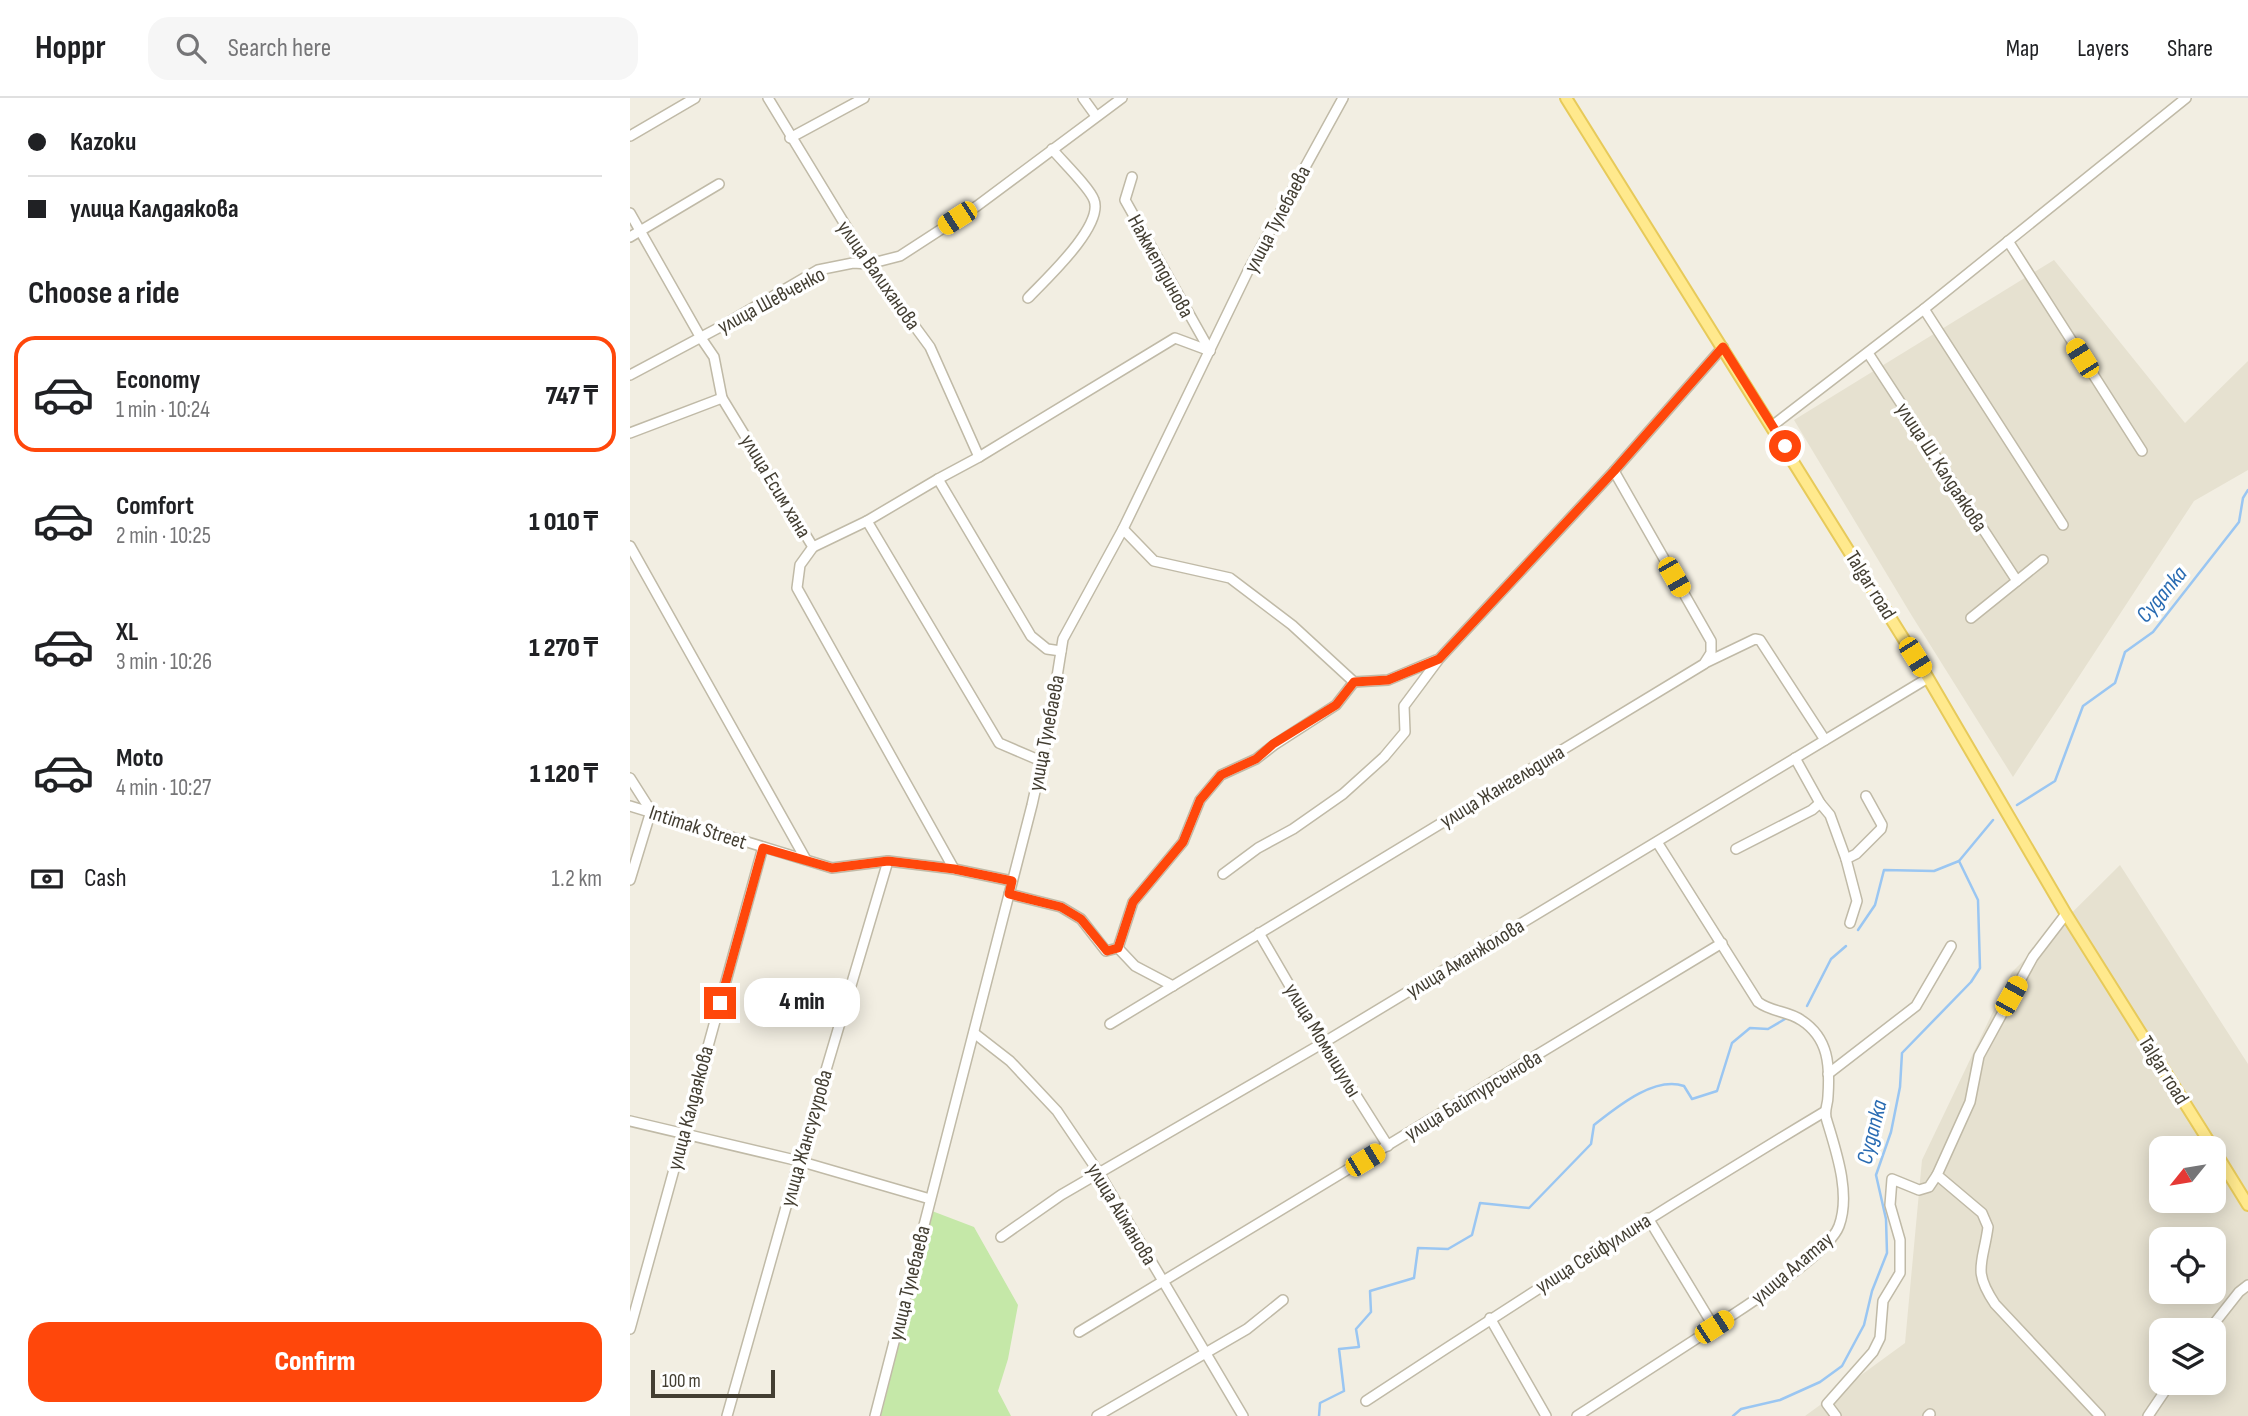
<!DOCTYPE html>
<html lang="en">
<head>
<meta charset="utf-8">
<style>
  body { margin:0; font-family:"Sofia Sans Condensed",sans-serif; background:#f6f6f6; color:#202124; height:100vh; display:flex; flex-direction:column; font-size:26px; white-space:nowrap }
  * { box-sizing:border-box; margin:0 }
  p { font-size:23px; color:#757577 }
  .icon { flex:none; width:38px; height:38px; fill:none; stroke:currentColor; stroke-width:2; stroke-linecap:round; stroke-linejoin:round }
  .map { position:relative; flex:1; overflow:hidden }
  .drawer { display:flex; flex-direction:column; background:#fff; width:630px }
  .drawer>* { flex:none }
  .hud { display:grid; align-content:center; height:154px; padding:0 28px; background:#fff }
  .needle { width:46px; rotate:240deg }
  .tools { position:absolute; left:1519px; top:1038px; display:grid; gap:14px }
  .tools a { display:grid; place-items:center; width:77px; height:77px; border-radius:14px; background:#fff; box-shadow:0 4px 18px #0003; font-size:35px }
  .scale { position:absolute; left:21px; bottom:18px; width:124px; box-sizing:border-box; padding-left:7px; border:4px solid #433e32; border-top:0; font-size:19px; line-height:24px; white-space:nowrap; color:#433e32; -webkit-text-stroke:5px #fff; paint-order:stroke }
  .end { position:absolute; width:32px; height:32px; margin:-16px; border:9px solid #ff470b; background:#fff; box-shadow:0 0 0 4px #fff }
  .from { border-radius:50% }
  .bubble { position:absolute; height:49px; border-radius:21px; background:#fff; box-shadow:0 4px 18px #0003; font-size:23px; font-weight:800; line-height:49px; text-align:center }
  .car { position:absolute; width:21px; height:42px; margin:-21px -10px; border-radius:9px; box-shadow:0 0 5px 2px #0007; background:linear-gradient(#f5c518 24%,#345 0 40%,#f5c518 0 76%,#345 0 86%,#f5c518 0) }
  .hud b { display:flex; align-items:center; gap:24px; height:66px; font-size:26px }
  .hud b+b { border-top:2px solid #e0e0e0 }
  .hud i { width:18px; height:18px; background:#202124 }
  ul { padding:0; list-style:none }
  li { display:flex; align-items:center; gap:21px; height:116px; margin:0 14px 10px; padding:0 14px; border:4px solid transparent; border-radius:21px }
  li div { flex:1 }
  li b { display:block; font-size:26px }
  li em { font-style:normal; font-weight:800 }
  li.on { border-color:#ff470b }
  li>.icon { width:63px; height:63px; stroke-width:1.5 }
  h2 { padding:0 28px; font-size:32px; line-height:84px }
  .pay { display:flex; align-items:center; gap:18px; height:77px; padding:0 28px; font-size:26px }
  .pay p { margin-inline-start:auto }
  .cta { display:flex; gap:14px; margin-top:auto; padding:14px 28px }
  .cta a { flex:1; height:80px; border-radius:21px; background:#ff470b; color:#fff; font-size:28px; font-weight:800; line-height:80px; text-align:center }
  header { display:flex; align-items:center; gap:42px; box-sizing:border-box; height:98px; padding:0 35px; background:#fff; border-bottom:2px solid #e0e0e0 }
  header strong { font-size:33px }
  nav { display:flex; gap:38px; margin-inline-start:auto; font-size:24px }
  .search { width:490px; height:63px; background:#f6f6f6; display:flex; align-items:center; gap:18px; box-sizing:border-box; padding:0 24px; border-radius:21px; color:#757577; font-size:26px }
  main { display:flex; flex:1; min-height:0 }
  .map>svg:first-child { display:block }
  .residential { fill:#e6e1d0; fill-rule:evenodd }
  .green { fill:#c5e8a8 }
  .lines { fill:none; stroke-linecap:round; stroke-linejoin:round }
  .stream { stroke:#9ac6f2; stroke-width:2.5 }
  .minor-casing { stroke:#c0baa7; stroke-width:12 }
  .major-casing { stroke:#e7ca5a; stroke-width:14 }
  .minor { stroke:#fff; stroke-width:9 }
  .major { stroke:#ffe98d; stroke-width:10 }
  .route { stroke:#ff470b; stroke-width:9 }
  .labels { text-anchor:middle; stroke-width:7; stroke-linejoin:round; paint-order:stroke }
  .street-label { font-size:21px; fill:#433e32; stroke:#fff }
  .water-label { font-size:23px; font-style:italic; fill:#296bb2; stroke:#fff }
</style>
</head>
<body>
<header>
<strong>Hoppr</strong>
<div class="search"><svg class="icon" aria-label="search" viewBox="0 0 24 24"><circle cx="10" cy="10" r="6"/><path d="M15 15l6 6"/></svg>Search here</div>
<nav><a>Map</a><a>Layers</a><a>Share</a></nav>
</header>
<main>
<section class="drawer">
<div class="hud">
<b><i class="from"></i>Kazoku</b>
<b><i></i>улица Калдаякова</b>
</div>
<h2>Choose a ride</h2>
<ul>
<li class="on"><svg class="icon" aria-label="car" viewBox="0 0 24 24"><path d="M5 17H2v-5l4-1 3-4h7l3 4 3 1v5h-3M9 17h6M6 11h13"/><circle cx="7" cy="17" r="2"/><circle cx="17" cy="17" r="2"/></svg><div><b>Economy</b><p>1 min · 10:24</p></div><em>747 ₸</em></li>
<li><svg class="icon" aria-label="car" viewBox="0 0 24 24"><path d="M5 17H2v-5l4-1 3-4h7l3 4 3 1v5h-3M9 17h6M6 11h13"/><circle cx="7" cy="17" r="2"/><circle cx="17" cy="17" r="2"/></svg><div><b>Comfort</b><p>2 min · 10:25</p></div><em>1 010 ₸</em></li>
<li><svg class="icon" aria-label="car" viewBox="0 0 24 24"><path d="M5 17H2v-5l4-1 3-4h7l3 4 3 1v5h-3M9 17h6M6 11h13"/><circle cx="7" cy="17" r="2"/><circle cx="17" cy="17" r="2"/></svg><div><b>XL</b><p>3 min · 10:26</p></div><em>1 270 ₸</em></li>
<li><svg class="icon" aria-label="car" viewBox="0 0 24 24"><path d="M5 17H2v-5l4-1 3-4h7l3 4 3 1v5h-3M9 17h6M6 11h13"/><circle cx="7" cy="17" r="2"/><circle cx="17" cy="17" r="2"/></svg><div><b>Moto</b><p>4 min · 10:27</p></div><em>1 120 ₸</em></li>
</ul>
<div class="pay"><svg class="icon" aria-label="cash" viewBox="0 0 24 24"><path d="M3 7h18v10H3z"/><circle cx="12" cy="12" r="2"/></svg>Cash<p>1.2 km</p></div>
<div class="cta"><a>Confirm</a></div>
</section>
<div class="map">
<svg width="1618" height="1318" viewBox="0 0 1618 1318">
  <rect width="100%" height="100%" fill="#f2eee2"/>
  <g class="residential">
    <polygon points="1424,162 1555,325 1618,263 1618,372 1564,403 1383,679 1282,518 1164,322"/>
    <path d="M1490,767L1618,966V1318H1175L1275,1245L1292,1062L1382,874ZM1531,1050H1584V1102H1531ZM1531,1141H1584V1194H1531ZM1531,1232H1584V1284H1531Z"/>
  </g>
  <polygon class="green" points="302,1113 344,1129 388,1207 378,1261 368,1293 381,1318 251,1318"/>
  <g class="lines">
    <g class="stream">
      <polyline points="1387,707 1425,683 1453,608 1485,585 1495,554 1523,534 1609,424 1613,400 1618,392"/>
      <polyline points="1228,832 1245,807 1254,772 1304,773 1329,763"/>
      <polyline points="1177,908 1201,861 1216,848"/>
      <path d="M689,1318L690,1305L714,1293L709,1251L729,1249L726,1231L741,1214L740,1193L784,1180L788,1150L818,1151L842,1137L850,1105L899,1110L961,1046L964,1027C987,1009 1024,978 1054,988L1062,1001L1087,993L1102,945L1120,930L1138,931L1155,921"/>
      <polyline points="1103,1318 1111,1311 1150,1302 1190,1284 1212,1268 1234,1227 1242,1193 1257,1155 1256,1121 1246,1077 1261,1034 1270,989 1272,955 1341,884 1350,870 1348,802 1329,763 1363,722"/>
    </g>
    <defs>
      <g id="minor">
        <polyline points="138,0 239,166 300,249 349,359"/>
        <polyline points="453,0 466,18"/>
        <polyline points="0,38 65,0"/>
        <polyline points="160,40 234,0"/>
        <polyline points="502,79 495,102 580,253"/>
        <polyline points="0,115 71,240 84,259 92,300 183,449 170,467 167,490 324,771"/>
        <polyline points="0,139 89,86"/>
        <polyline points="1378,143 1512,353"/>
        <path d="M398,200C415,182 474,128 464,102C460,90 432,63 422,51"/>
        <polyline points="1294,211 1433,427"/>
        <polyline points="1238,255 1387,483"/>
        <polyline points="0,277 92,228 188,172 223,165 239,166 270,158 347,108 492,0"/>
        <polyline points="1142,328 1294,211 1556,0"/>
        <polyline points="0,335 92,300"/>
        <polyline points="308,381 401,538 417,551 431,553"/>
        <polyline points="237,423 369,645 411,663"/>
        <polyline points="0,448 175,760"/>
        <polyline points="183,449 237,423 308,381 349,359 545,240 580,253"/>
        <polyline points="1341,520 1413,462"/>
        <polyline points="1075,565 1125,541 1130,542 1195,642"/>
        <polyline points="724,584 758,582 806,562"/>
        <polyline points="0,680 21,713 0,782"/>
        <polyline points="1190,705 1200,717 1216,761 1226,756 1251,731 1252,727 1236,698"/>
        <polyline points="0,708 202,770 258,763 324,771 382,783"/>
        <polyline points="1106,751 1182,712 1190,705 1165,660"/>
        <polyline points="1216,761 1227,803 1220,825"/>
        <polyline points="593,776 628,750 663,731 713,696 754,659 775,634 774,608 809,561 984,373 1093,249"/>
        <polyline points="379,796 431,809 451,821 476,853 488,850 503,804 553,744 570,702 591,677 626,661 644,647 706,607 724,584 662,527 600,480 524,463 493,431"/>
        <path d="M1436,816L1403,859L1349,958L1340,1004L1307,1077L1352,1115L1358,1129C1353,1166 1342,1172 1365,1206L1470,1318"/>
        <polyline points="629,835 693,945 758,1048"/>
        <polyline points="488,850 505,868 543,888"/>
        <polyline points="480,926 1074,566 1081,555 1081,543 984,373"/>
        <polyline points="344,935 380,963 427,1013 469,1075 613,1318"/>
        <polyline points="1198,976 1286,908 1321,848"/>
        <polyline points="0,1023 169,1063 300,1101"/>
        <polyline points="1018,1120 1084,1229"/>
        <polyline points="371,1139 431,1097 693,945 1298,580"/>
        <polyline points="860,1220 916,1318"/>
        <polyline points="0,1231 133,749"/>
        <polyline points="1579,1232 1609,1194 1618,1187"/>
        <polyline points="449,1234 1092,845"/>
        <path d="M736,1303C887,1203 1039,1107 1194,1014"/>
        <polyline points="97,1318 169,1063 258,763"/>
        <polyline points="245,1318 402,707 418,635 433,541 493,431 618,173 713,0"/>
        <polyline points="467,1318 617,1231 653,1202"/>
        <path d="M947,1318C993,1288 1040,1258 1086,1228C1114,1209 1198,1157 1209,1128C1221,1096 1206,1053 1197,1023C1193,1013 1198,1008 1198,998C1200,968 1199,940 1171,922C1158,913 1141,914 1128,904L1027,744"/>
        <polyline points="1206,1318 1197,1306 1243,1254 1250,1240 1253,1203 1270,1175 1270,1142 1260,1107 1262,1081 1289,1092 1299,1089 1307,1077"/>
        <polyline points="1298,1318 1300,1316"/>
        <polyline points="1518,1318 1541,1284"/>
      </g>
      <g id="major">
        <polyline points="936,0 1298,580 1436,816 1583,1050"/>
        <polyline points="1584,1052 1618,1107"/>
      </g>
    </defs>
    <use href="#minor" class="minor-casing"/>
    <use href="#major" class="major-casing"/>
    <use href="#minor" class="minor"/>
    <use href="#major" class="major"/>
  </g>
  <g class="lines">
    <polyline class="route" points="90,905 133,750 202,770 258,763 324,771 382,783 379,796 431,809 451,821 477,853 488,850 503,804 553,744 570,702 591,677 626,661 643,646 706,607 724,584 758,582 809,561 984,373 1093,249 1155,348"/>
  </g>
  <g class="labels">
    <g class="street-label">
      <text transform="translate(647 121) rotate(-62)" y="7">улица Тулебаева</text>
      <text transform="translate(531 168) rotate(61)" y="7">Нажметдинова</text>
      <text transform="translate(249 177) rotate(55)" y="7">улица Валиханова</text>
      <text transform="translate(141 202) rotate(-28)" y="7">улица Шевченко</text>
      <text transform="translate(1312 369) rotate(57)" y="7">улица Ш. Калдаякова</text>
      <text transform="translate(146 388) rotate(59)" y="7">улица Есим хана</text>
      <text transform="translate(1241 487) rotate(58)" y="7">Talgar road</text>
      <text transform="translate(416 635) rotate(-79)" y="7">улица Тулебаева</text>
      <text transform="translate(872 688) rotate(-31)" y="7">улица Жангельдина</text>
      <text transform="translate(68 729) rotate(18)" y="7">Intimak Street</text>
      <text transform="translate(835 860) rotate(-31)" y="7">улица Аманжолова</text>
      <text transform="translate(693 942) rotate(59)" y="7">улица Момышулы</text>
      <text transform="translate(1534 972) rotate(58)" y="7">Talgar road</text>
      <text transform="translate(843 997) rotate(-31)" y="7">улица Байтурсынова</text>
      <text transform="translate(60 1010) rotate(-75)" y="7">улица Калдаякова</text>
      <text transform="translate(176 1040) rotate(-74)" y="7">улица Жансугурова</text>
      <text transform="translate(492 1116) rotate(59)" y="7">улица Айманова</text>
      <text transform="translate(963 1155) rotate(-32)" y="7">улица Сейфуллина</text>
      <text transform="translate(1162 1170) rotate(-40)" y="7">улица Алатау</text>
      <text transform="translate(279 1185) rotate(-76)" y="7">улица Тулебаева</text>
    </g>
    <g class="water-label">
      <text transform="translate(1531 496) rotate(-50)" y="8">Cyganka</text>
      <text transform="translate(1241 1034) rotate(-76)" y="8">Cyganka</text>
    </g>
  </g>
</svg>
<div class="tools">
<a><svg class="needle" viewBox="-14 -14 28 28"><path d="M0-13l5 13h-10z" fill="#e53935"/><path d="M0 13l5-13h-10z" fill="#757577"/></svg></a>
<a><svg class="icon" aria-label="locate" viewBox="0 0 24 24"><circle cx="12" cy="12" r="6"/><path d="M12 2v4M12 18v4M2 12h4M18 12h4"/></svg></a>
<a><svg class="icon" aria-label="layers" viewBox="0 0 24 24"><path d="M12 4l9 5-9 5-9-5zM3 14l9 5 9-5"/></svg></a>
</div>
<div class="scale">100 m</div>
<i class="end from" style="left:1155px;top:348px"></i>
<i class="end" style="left:90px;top:905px"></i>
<div class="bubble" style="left:114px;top:880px;width:116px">4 min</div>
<i class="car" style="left:327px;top:120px;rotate:237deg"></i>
<i class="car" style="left:1452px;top:260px;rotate:328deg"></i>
<i class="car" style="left:1044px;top:479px;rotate:150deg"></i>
<i class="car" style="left:1285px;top:559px;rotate:148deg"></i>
<i class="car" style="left:1381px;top:898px;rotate:29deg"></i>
<i class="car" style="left:735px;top:1062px;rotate:59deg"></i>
<i class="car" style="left:1084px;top:1229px;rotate:57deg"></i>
</div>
</main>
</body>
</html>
